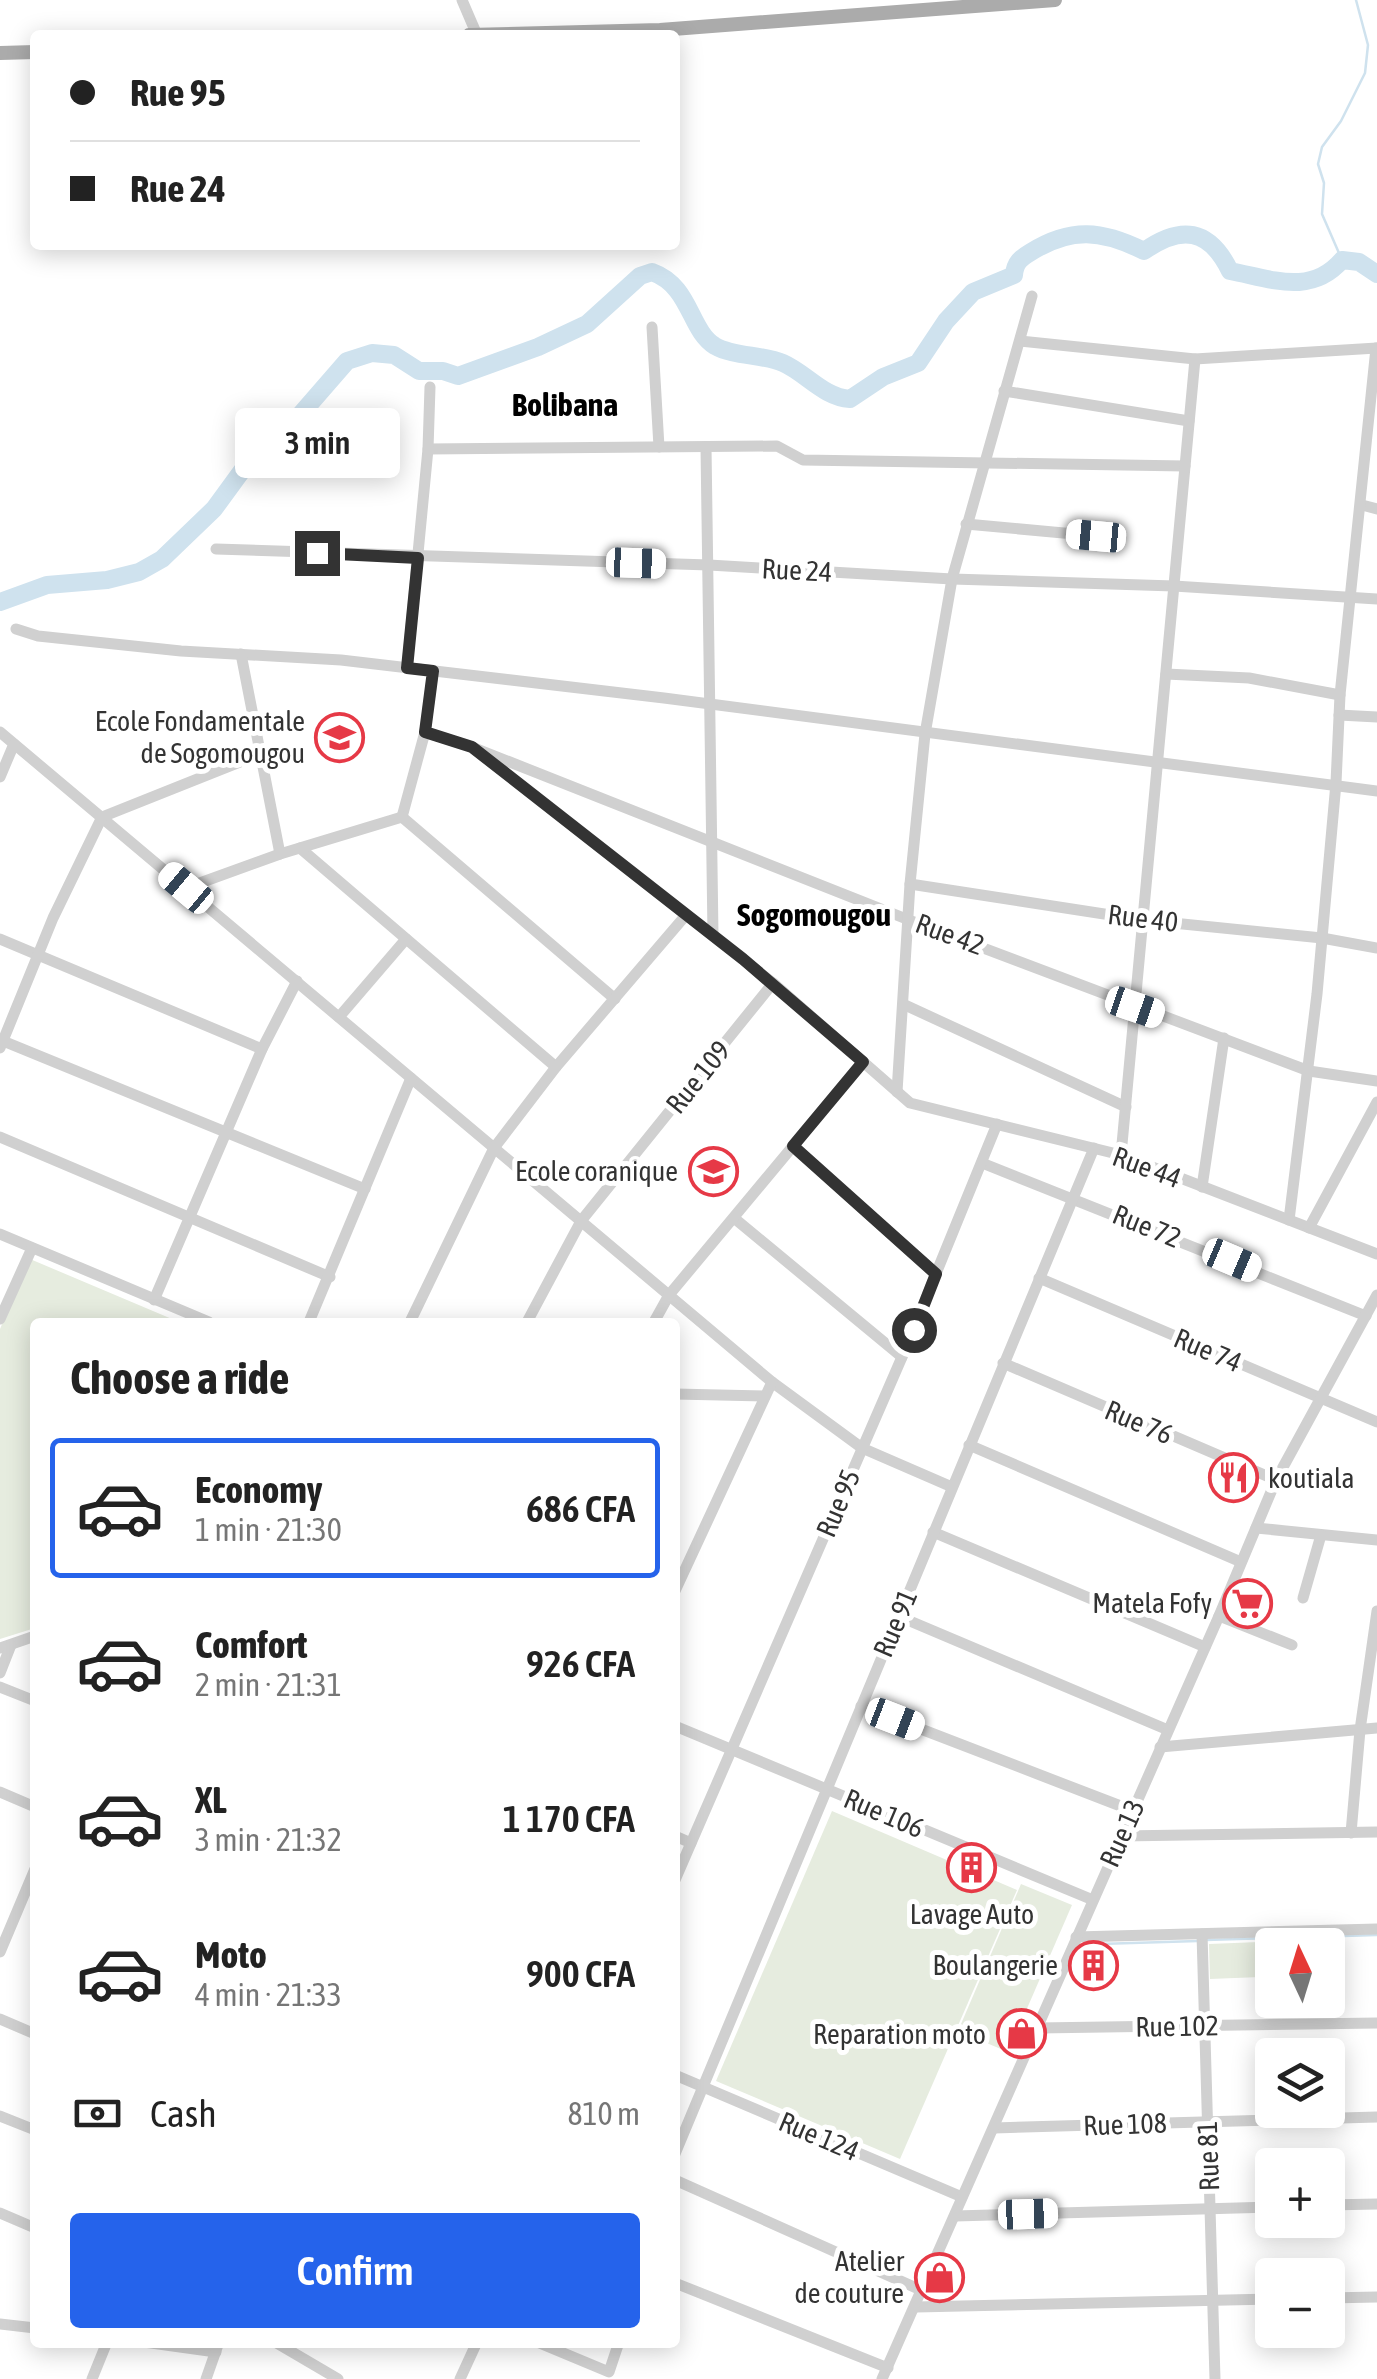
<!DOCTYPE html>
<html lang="en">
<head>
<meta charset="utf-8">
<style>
  body { margin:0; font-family:"Asap Condensed",sans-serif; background:#f6f6f6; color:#222; height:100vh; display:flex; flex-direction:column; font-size:38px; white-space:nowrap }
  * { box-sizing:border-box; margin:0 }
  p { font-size:32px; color:#767676 }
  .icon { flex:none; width:55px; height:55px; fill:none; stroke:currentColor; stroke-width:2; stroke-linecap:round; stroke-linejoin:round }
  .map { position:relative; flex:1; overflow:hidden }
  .panel { position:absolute; left:30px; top:1318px; width:650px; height:1030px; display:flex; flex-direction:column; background:#fff; border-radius:10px; box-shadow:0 5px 25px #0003 }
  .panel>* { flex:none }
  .banner { position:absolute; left:30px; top:30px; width:650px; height:220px; border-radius:10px; box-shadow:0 5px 25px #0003; display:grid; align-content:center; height:220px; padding:0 40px; background:#fff }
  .needle { width:65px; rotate:356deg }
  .tools { position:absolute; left:1255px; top:1928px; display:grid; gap:20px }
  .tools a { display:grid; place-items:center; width:90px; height:90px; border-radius:10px; background:#fff; box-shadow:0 5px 25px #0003; font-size:50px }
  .end { position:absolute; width:45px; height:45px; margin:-22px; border:12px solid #333; background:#fff; box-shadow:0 0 0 5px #fff }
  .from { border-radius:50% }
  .bubble { position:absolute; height:70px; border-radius:10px; background:#fff; box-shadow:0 5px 25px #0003; font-size:32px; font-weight:600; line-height:70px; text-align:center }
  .car { position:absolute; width:30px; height:60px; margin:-30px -15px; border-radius:12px; box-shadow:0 0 8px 2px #0007; background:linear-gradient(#fff 24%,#345 0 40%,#fff 0 76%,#345 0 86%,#fff 0) }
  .banner b { display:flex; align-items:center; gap:35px; height:95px; font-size:38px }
  .banner b+b { border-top:2px solid #e0e0e0 }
  .banner i { width:25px; height:25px; background:#222 }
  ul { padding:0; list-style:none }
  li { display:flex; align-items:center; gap:30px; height:140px; margin:0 20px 15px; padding:0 20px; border:5px solid transparent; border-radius:10px }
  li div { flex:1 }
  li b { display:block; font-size:38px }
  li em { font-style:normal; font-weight:600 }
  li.on { border-color:#2563eb }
  li>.icon { width:90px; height:90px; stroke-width:1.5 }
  h2 { padding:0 40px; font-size:45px; line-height:120px }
  .pay { display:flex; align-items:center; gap:25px; height:110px; padding:0 40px; font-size:38px }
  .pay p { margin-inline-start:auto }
  .button { display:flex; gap:20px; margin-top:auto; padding:20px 40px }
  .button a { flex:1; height:115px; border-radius:10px; background:#2563eb; color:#fff; font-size:40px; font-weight:600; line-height:115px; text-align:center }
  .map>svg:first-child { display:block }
  .green { fill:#e6ecdf }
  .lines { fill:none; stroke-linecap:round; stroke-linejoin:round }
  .stream { stroke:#cfe2ee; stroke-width:2.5 }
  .river { stroke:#cfe2ee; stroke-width:18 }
  .minor { stroke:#d0d0d0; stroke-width:11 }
  .major { stroke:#ababab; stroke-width:14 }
  .route { stroke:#333; stroke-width:12 }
  .labels { text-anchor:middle; stroke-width:10; stroke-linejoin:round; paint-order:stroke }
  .street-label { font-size:28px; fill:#333; stroke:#fff }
  .poi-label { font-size:28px; fill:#333; stroke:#fff; text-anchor:end }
  .quarter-label { font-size:32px; font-weight:bold; fill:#000; stroke:#fff }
</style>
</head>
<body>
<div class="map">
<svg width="1377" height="2379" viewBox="0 0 1377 2379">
  <rect width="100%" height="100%" fill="#fff"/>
  <g class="green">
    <polygon points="30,1259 179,1322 35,1322 35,1628 0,1639 0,1329"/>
    <polygon points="832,1811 1017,1890 900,2159 716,2081"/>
    <polygon points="1021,1884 1072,1905 1008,2052 958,2031"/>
    <polygon points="1259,1942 1260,1977 1210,1979 1209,1944"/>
  </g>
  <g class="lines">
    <g class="stream">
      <polyline points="1342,260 1322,214 1324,183 1318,164 1322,147 1341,121 1365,73 1368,45 1356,0"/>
      <polyline points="1206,1940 1377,1935"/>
      <polyline points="1099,1944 1198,1941"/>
    </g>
    <path class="river" d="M0,602L47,585L107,580L139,572L162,559L214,509L260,446L294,422L347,361L372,353L394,355L419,371H443L458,376L538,347L587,324L640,276L652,272C691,286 689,330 715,346C734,357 762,354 783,363C806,373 823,397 850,399L883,377L918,363L946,321L973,292L1014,275C1015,262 1021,258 1031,252C1071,227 1102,230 1144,251C1181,225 1209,228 1230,271C1272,279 1311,296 1342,260L1359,262L1377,274"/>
    <g class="minor">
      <polyline points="462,0 477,35"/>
      <polyline points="652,327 659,447"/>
      <polyline points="1020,341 1195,359 1377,348"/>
      <polyline points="1004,391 1189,421"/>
      <polyline points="706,447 713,935"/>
      <polyline points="428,449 777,446 803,460 1185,466"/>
      <polyline points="1362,505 1377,509"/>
      <polyline points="966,524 1096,536"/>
      <polyline points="216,549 709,565 952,579 1174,586 1377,599"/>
      <polyline points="16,629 38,636 181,651 341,660 664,698 1377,791"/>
      <polyline points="241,654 280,854"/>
      <polyline points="407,668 428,449 430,387"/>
      <polyline points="1166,674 1249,678 1340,695"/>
      <polyline points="1339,715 1377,717"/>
      <polyline points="0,732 772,1382 862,1448 952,1487"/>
      <polyline points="425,732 472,747 909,920 1309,1071 1377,1081"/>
      <polyline points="472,747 773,983 910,1103 1121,1155 1377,1254"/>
      <polyline points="0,777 14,744"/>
      <polyline points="402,817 615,999"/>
      <polyline points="402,817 425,732 433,671"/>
      <polyline points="300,848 556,1067"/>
      <polyline points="910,884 1143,920 1322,938 1377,948"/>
      <polyline points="186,888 280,854 402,817"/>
      <polyline points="0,939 262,1049"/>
      <polyline points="905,1005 1126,1107"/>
      <polyline points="339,1017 406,939"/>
      <polyline points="3,1041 365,1189"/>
      <polyline points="0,1048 53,918 102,817 260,754"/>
      <polyline points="897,1092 910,884 925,734 952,579 1032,296"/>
      <polyline points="0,1137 330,1277"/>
      <polyline points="793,1147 936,1274"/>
      <polyline points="1121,1155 1195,359"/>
      <polyline points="982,1163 1366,1316"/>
      <polyline points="1202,1187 1224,1038"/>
      <polyline points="734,1218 902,1357"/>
      <polyline points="1289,1220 1317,994 1336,783 1340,695 1376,348"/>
      <polyline points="1309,1228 1377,1102"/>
      <polyline points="0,1234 209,1322"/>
      <polyline points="1039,1278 1377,1422"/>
      <polyline points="154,1300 262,1049 297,981"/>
      <polyline points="0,1319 32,1248"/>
      <polyline points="309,1322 411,1078"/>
      <polyline points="410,1322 494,1148 556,1067 686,915"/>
      <polyline points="527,1322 581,1221 773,983"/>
      <polyline points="654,1322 669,1295 863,1062"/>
      <polyline points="1003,1363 1276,1480"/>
      <polyline points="675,1394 765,1396"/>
      <polyline points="969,1445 1241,1562"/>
      <polyline points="1256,1528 1377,1540"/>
      <polyline points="933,1532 1205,1647"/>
      <polyline points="675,1591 772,1382"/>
      <polyline points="1303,1598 1321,1535"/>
      <polyline points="898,1616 1168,1730"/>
      <polyline points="1219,1616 1292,1645"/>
      <polyline points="0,1648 35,1636"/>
      <polyline points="0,1673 11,1645"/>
      <polyline points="0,1687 35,1701"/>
      <polyline points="861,1706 1131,1810"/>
      <polyline points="675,1726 1093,1900"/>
      <polyline points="1160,1747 1377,1728"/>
      <polyline points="0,1792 35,1807"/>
      <polyline points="1351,1833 1360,1730 1377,1611"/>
      <polyline points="675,1836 691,1843"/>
      <polyline points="1120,1836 1377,1832"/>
      <polyline points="675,1880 902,1357 997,1124"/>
      <polyline points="1202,1934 1215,2379"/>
      <polyline points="1076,1937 1377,1929"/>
      <polyline points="0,1952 35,1869"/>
      <polyline points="0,2019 35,2034"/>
      <polyline points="1038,2028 1377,2023"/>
      <polyline points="675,2075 962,2197"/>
      <polyline points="0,2116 35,2130"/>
      <polyline points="994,2128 1377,2117"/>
      <polyline points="675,2154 1094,1148"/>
      <polyline points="675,2180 923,2291"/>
      <polyline points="1328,2205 1377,2204"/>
      <polyline points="0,2213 35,2228"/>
      <polyline points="955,2216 1272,2207"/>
      <polyline points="675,2283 888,2368"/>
      <polyline points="1328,2298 1377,2297"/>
      <polyline points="916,2307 1272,2299"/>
      <polyline points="0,2324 35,2328"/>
      <polyline points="144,2342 216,2352"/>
      <polyline points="275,2342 338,2379"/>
      <polyline points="537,2342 609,2372 619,2342"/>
      <polyline points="92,2379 107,2342"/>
      <polyline points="206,2379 219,2342"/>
      <polyline points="460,2379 477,2342"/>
      <polyline points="882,2379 1219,1616 1276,1480 1377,1295"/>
    </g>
    <g class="major">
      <polyline points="469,35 660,30 1055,0"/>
      <polyline points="0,53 35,52"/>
    </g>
  </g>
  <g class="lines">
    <polyline class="route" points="317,553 418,558 407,668 433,671 425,732 472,747 743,959 863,1062 793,1146 936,1274 914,1330"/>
  </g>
  <defs>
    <symbol id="school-ring" viewBox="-11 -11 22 22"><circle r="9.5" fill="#fff" stroke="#e63946" stroke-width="1.5"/><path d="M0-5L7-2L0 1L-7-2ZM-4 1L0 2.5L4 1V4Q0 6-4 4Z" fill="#e63946"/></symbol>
    <symbol id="restaurant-ring" viewBox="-11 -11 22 22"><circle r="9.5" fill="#fff" stroke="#e63946" stroke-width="1.5"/><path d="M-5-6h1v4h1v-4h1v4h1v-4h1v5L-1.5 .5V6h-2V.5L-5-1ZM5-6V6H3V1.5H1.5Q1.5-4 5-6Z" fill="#e63946"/></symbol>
    <symbol id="supermarket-ring" viewBox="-11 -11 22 22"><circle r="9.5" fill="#fff" stroke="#e63946" stroke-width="1.5"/><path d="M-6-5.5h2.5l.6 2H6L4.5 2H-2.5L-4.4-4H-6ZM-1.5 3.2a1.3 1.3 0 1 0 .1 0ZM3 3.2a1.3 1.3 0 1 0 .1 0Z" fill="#e63946"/></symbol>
    <symbol id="building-ring" viewBox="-11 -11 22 22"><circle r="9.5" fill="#fff" stroke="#e63946" stroke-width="1.5"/><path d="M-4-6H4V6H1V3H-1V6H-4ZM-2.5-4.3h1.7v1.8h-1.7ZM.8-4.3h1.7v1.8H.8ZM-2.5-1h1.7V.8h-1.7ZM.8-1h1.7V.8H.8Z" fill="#e63946"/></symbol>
    <symbol id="shop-ring" viewBox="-11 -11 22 22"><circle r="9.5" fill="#fff" stroke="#e63946" stroke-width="1.5"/><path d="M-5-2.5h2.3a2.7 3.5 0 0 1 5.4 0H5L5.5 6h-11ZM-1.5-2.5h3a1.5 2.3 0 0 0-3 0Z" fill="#e63946"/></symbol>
  </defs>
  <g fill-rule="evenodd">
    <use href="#school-ring" x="312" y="710" width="55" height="55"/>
    <use href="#school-ring" x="686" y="1144" width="55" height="55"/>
    <use href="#restaurant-ring" x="1206" y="1450" width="55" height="55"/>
    <use href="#supermarket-ring" x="1220" y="1576" width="55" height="55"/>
    <use href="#building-ring" x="944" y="1840" width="55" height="55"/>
    <use href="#building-ring" x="1066" y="1938" width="55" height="55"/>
    <use href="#shop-ring" x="994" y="2006" width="55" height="55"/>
    <use href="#shop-ring" x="912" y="2250" width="55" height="55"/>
  </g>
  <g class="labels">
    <g class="street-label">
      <text transform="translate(797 570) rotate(3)" y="10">Rue 24</text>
      <text transform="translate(1143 918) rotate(7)" y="10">Rue 40</text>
      <text transform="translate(950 934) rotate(20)" y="10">Rue 42</text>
      <text transform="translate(698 1077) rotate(-51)" y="10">Rue 109</text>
      <text transform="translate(1147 1167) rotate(20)" y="10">Rue 44</text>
      <text transform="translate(1147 1226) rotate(22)" y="10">Rue 72</text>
      <text transform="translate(1208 1350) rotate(23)" y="10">Rue 74</text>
      <text transform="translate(1139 1422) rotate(23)" y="10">Rue 76</text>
      <text transform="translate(838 1503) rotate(-67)" y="10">Rue 95</text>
      <text transform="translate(895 1623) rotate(-67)" y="10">Rue 91</text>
      <text transform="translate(884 1813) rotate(23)" y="10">Rue 106</text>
      <text transform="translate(1122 1833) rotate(-66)" y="10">Rue 13</text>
      <text transform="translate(1177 2026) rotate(-1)" y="10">Rue 102</text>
      <text transform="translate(1125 2124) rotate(-2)" y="10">Rue 108</text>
      <text transform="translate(819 2136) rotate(23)" y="10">Rue 124</text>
      <text transform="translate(1208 2156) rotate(-92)" y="10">Rue 81</text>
    </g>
    <g class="poi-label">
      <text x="305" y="731">Ecole Fondamentale<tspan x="305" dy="32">de Sogomougou</tspan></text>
      <text x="678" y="1181">Ecole coranique</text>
      <text x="1268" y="1488" text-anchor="start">koutiala</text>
      <text x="1212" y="1613">Matela Fofy</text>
      <text x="972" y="1924" text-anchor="middle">Lavage Auto</text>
      <text x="1058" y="1975">Boulangerie</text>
      <text x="986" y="2044">Reparation moto</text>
      <text x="904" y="2271">Atelier<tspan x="904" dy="32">de couture</tspan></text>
    </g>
    <g class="quarter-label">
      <text x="565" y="416">Bolibana</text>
      <text x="814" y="926">Sogomougou</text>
    </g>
  </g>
</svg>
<div class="tools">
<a><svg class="needle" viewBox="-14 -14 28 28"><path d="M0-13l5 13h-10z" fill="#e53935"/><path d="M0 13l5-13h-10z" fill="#767676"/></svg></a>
<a><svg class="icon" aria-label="layers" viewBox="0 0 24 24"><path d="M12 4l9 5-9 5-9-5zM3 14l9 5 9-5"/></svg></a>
<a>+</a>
<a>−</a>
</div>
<i class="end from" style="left:914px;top:1330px"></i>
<i class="end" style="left:317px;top:553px"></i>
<div class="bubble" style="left:235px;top:408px;width:165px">3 min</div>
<i class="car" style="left:1096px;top:536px;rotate:275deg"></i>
<i class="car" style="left:636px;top:563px;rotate:92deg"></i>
<i class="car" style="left:186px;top:888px;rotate:310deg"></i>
<i class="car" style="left:1135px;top:1007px;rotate:109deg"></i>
<i class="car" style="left:1232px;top:1260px;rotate:113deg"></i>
<i class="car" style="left:895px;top:1719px;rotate:111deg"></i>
<i class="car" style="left:1028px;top:2214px;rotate:88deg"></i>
<div class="banner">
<b><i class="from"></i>Rue 95</b>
<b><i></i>Rue 24</b>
</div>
<section class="panel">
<h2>Choose a ride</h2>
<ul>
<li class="on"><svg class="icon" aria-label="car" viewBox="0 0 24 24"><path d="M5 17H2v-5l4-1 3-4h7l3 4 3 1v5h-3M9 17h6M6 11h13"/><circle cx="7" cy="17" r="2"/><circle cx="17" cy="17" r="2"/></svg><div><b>Economy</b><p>1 min · 21:30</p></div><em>686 CFA</em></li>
<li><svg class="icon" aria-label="car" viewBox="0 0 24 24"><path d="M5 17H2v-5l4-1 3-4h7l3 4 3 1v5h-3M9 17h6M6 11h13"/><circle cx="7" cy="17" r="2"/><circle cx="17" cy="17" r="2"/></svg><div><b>Comfort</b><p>2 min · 21:31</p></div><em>926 CFA</em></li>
<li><svg class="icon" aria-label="car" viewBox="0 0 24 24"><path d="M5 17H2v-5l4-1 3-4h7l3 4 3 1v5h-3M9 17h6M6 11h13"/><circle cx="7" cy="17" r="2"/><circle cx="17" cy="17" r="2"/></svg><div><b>XL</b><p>3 min · 21:32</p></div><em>1 170 CFA</em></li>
<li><svg class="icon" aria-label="car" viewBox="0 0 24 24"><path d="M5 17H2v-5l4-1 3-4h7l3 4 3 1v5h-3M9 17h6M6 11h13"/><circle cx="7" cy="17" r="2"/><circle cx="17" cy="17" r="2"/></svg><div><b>Moto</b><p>4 min · 21:33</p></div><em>900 CFA</em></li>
</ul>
<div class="pay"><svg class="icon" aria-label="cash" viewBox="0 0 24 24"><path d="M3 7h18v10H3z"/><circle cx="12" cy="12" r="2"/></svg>Cash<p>810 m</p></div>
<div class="button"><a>Confirm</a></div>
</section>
</div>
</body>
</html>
